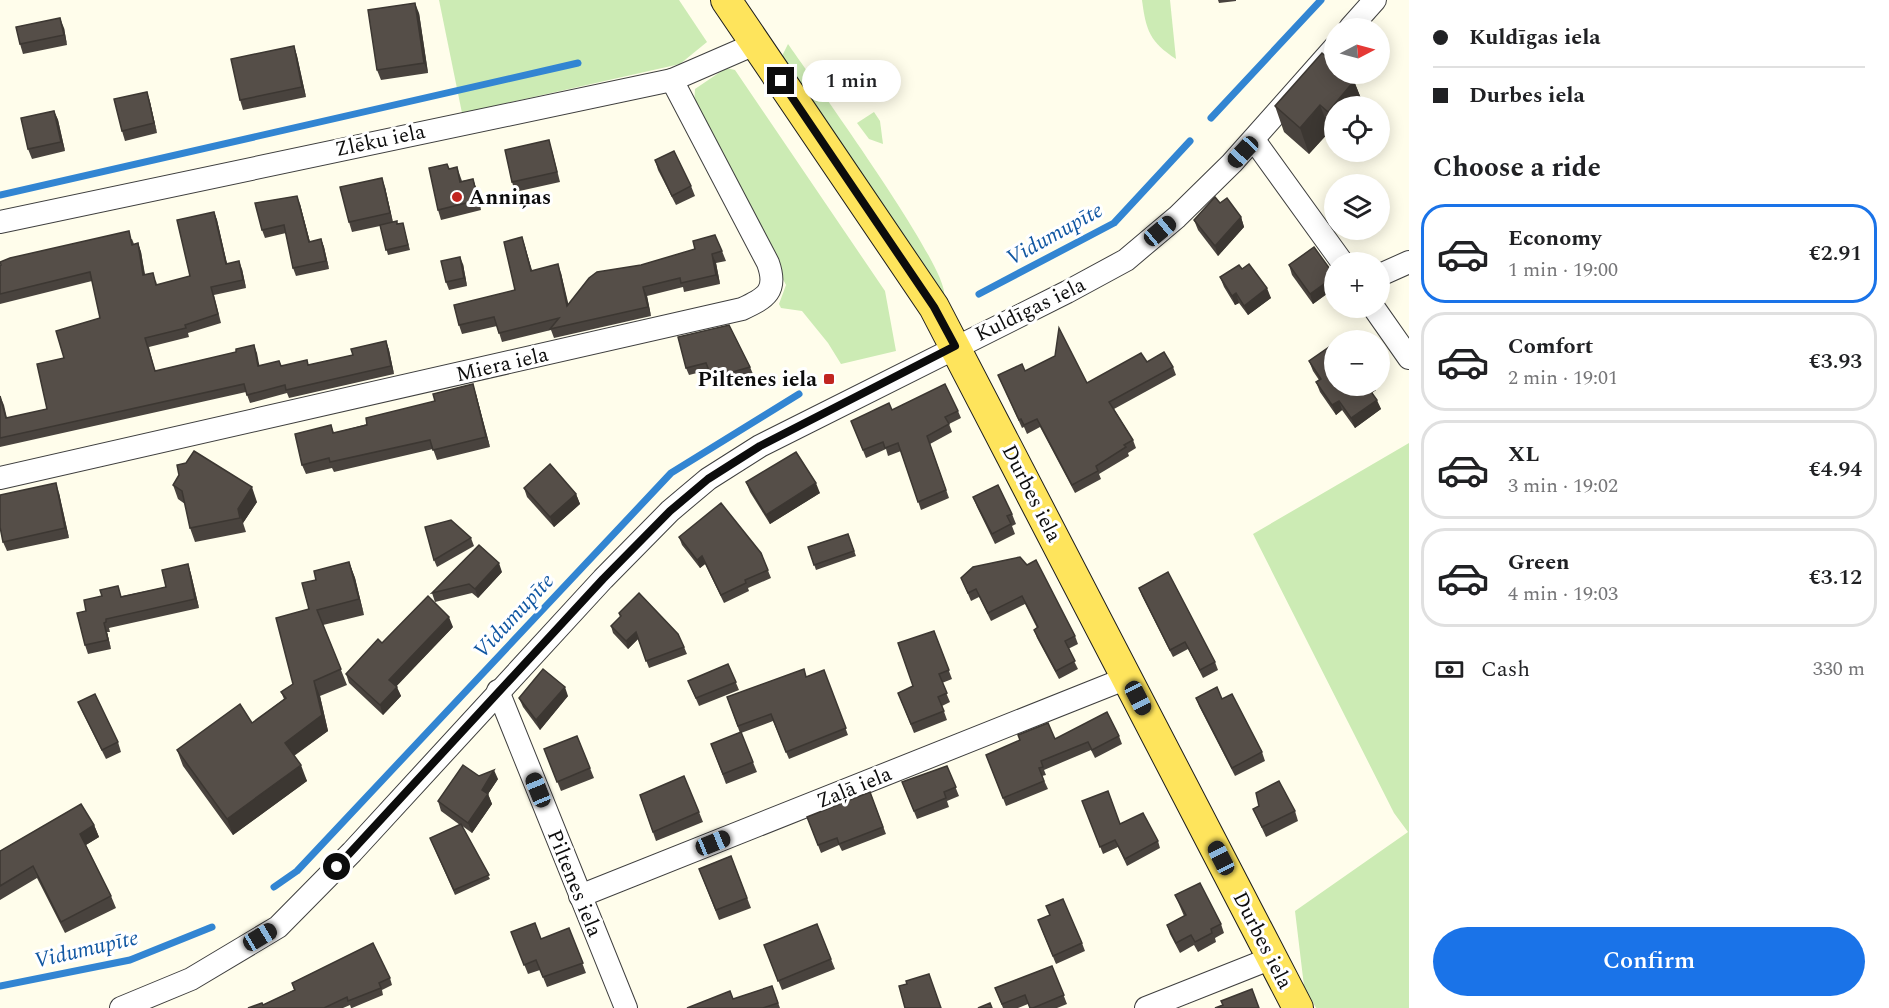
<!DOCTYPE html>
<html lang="en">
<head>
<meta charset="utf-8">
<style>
  body { margin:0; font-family:Spectral,serif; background:#f2f2f2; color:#202124; height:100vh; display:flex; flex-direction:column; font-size:22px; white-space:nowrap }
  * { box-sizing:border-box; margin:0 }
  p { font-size:20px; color:#757577 }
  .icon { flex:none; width:33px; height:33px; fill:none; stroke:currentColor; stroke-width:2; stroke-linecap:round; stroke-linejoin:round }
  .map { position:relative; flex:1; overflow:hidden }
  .side { display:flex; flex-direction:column; background:#fff; width:480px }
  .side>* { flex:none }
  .guide { display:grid; align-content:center; height:132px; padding:0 24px; background:#fff }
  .needle { width:39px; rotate:84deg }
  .fabs { position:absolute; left:1324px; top:18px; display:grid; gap:12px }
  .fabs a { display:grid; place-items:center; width:66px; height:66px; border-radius:50%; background:#fff; box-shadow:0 3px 15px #0003; font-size:30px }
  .end { position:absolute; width:27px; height:27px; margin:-14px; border:8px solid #0c0c0c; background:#fff; box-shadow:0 0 0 3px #fff }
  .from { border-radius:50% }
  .bubble { position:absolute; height:42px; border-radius:21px; background:#fff; box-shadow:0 3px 15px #0003; font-size:20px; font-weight:600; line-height:42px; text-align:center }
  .car { position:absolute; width:18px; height:36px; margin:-18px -9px; border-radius:8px; box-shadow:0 0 4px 2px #0007; background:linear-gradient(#222 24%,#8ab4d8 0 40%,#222 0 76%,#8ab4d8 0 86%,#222 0) }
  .guide b { display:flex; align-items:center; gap:21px; height:57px; font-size:22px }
  .guide b+b { border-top:2px solid #e0e0e0 }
  .guide i { width:15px; height:15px; background:#202124 }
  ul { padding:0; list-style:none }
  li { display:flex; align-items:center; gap:18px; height:99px; margin:0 12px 9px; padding:0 12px; border:3px solid #e0e0e0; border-radius:24px }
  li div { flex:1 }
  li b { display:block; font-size:22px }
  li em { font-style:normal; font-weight:600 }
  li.active { border-color:#1a73e8 }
  li>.icon { width:54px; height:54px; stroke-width:1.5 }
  h2 { padding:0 24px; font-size:27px; line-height:72px }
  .pay { display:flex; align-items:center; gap:15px; height:66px; padding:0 24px; font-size:22px }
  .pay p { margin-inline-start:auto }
  .primary-button { display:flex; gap:12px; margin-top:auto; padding:12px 24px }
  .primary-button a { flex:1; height:69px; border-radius:36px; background:#1a73e8; color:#fff; font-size:24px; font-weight:600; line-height:69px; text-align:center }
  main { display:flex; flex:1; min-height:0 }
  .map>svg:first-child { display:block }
  .green { fill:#ccebb4 }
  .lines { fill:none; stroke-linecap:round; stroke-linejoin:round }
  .stream { stroke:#3285d2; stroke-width:7 }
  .minor-casing { stroke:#3f3f3f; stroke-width:24 }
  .major-casing { stroke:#1d1d1d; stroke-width:32 }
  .minor { stroke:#fff; stroke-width:22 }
  .major { stroke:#fee45c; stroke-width:30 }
  .wall { fill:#49433e }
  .shaded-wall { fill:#3c3732 }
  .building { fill:#554e48; stroke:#3c3732; stroke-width:1.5 }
  .route { stroke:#0c0c0c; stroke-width:8 }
  .poi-dot { fill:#c1251f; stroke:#fff; stroke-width:2 }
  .labels { text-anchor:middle; stroke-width:6; stroke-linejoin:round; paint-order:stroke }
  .street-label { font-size:21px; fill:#0c0c0c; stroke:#fff }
  .poi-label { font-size:21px; font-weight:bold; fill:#0c0c0c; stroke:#fff; text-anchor:start }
  .water-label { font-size:22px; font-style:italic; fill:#1157a2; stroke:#fff }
</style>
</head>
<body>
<main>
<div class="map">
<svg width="1409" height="1008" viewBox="0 0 1409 1008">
  <rect width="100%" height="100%" fill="#fffdeb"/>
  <g class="green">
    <polygon points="439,0 679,0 707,42 680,64 462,113"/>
    <path d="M1142,0H1170L1176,59C1150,42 1146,31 1142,0Z"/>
    <path d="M788,44C810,76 951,270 944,296L782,56Z"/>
    <polygon points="726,68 735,70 885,291 896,351 841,364 828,343 802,311 781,308 779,304 786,285 694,104 695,89"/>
    <polygon points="874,112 880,121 883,144 869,139 857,123"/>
    <polygon points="1409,443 1409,1008 1316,1008 1304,986 1295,911 1408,832 1394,813 1253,534"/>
  </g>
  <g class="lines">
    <g class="stream">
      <polyline points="1211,118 1321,0"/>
      <polyline points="0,195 578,63"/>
      <polyline points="979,294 1114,223 1190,141"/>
      <polyline points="274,887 297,871 671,473 799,394"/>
      <polyline points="0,986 130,960 212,927"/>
    </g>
    <defs>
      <g id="minor">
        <polyline points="1350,28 1375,0"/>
        <polyline points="1254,140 1342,262"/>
        <polyline points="0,222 672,80 755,44"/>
        <polyline points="1380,275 1409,262"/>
        <polyline points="1374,308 1409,358"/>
        <path d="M0,478L742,309C766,298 778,291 768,263L672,80"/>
        <polyline points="498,691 626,1008"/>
        <polyline points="580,896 1127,678"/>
        <polyline points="121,1008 191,979 278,927 352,852 603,579 670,511 708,479 760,446 1067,292 1126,260 1177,217 1232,163 1335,47"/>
        <polyline points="1146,1008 1272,958"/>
      </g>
      <polyline id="major" points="726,0 934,307 1298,1008"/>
    </defs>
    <use href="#minor" class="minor-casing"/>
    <use href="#major" class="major-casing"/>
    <use href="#minor" class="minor"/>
    <use href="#major" class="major"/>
  </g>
  <g class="wall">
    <polygon points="1218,0 1236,0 1236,1 1219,3"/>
    <polygon points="419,13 428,73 381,80 377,70"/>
    <polygon points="64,28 67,45 23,54 20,44"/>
    <polygon points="294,46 297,56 306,97 243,110 240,100"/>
    <polygon points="1354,81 1364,106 1335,106 1335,136 1330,131 1309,154 1284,132 1275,106"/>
    <polygon points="147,92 150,102 157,133 125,141 122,131"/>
    <polygon points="54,111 58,120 65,151 32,159 28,149"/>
    <polygon points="552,150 560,182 515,192 512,182"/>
    <polygon points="655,160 691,186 695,196 676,205 658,170"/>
    <polygon points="447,164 449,169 457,167 462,181 473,179 476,188 481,210 441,220 438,210"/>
    <polygon points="385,187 393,222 404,228 410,250 388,255 380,226 352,232 349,222"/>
    <polygon points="1220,203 1241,217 1244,227 1218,256 1198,230 1194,220"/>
    <polygon points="300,204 310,242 321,239 324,247 329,269 296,276 293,268 286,233 265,238 262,230"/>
    <polygon points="214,212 217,220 227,264 242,269 246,288 214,295 221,323 188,333 189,337 149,347 155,371 236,352 254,345 259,366 281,366 308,365 353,355 386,341 389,350 394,374 289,398 287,393 250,403 246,392 0,447 0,396 4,405 7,418 47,409 64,358 100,318 92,281 0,304 0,266 132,239 134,244 138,243 141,252 145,274 156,281 157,285 190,276"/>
    <polygon points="522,237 532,270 561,273 568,305 589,278 722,251 726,261 716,263 720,284 684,292 683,287 647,296 651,316 554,338 551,330 502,342 497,326 462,334 459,325 515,290"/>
    <polygon points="463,264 467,286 449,290 446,282"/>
    <polygon points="1289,265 1335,276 1335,288 1313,304 1292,275"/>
    <polygon points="1242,269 1271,298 1248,315 1239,303 1235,305 1224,287 1220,277"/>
    <polygon points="729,325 750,367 753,374 715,386 709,370 689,375 686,368"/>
    <polygon points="1309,361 1335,386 1374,386 1376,390 1372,393 1381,409 1355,428 1342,410 1336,415 1320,392 1316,382 1319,380 1313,371"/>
    <polygon points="1147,362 1173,367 1176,375 1114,409 1133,440 1136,448 1128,453 1129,456 1099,474 1101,479 1075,493 1040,427 1027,434 1024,427 1022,428 998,375 1025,371 1087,383"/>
    <polygon points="476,394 490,447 437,460 433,449 334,472 332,468 306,474 302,465 331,425 334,433"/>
    <polygon points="892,410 958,411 961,418 949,424 952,432 930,444 949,498 921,510 901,451 888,456 886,449 866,458 851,421"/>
    <polygon points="746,482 820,493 770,524 750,492"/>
    <polygon points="173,485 257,502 243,523 246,532 195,542 190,528 185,504 178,499"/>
    <polygon points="524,488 576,494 580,504 554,527 527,497"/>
    <polygon points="59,493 69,538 7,551 3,542"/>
    <polygon points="973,497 1012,514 1016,524 1012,526 1015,534 995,544 977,507"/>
    <polygon points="848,534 856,556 816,570 808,547"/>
    <polygon points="679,537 761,553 771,578 748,588 749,591 724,603 705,564 700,568 682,545"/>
    <polygon points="471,538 474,546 437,567 434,560"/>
    <polygon points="1020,557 1075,636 1078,644 1068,649 1078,669 1059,679 1037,638 1034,630 1037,628 1025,604 991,621 979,597 971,601 961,578"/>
    <polygon points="349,562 355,578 364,615 323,625 347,685 320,696 328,731 294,756 307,781 233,835 183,766 177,750 252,723 284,699 281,692 293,684 316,580"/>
    <polygon points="188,564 191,574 199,608 109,628 110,632 107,632 111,649 88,654 85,645 86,611 102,596 122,596 166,587"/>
    <polygon points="502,572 478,598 472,593 435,602 432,593"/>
    <polygon points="1139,588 1215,662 1218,670 1203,678 1188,649 1173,657 1142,596"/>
    <polygon points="619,613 684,647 687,654 649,668 638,639 628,649 613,633 611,626 620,617"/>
    <polygon points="453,627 396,686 401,696 383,715 349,683 346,674 382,643"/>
    <polygon points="934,631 952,679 942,683 950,702 942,706 947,720 914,733 898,693 913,686"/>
    <polygon points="728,664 739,690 699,706 688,681"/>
    <polygon points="824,670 848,735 789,759 773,721 741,733 757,772 726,784 711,744 740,733 727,697 806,677"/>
    <polygon points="568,696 540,730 523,707 519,698"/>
    <polygon points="1196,698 1222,699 1262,752 1265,761 1235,776 1199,706"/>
    <polygon points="78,702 118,742 121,752 106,759 82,711"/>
    <polygon points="1119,736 1122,744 1095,758 1091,750 1044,770 1046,775 1042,776 1048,789 1006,806 986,755 1055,739"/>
    <polygon points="544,749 590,768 594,778 561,791"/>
    <polygon points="947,766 959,796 947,801 949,807 917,819 902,782"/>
    <polygon points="479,776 498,779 488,794 492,804 472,833 461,825 490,879 455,895 432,843 460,825 441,811 438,801"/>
    <polygon points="870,792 886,834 842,851 839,845 821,853 807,817"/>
    <polygon points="640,795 699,812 703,822 656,841"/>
    <polygon points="1082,801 1120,824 1158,841 1160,848 1127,866 1118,847 1103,854"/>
    <polygon points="1253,809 1295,811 1298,821 1266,837"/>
    <polygon points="94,825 99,837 86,845 111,896 116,908 65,933 37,878 0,900 0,851"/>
    <polygon points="731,856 751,908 719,920 699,869"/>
    <polygon points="1175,895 1221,924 1224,933 1215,938 1216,942 1198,952 1194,945 1180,953 1170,934 1167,925 1184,916"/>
    <polygon points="1046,906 1082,943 1085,951 1056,964 1041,928 1050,915"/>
    <polygon points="817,924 835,969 782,990 764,945"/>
    <polygon points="569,928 586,973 547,987 540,970 528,974 511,932 541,939"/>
    <polygon points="1052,966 1067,1004 1057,1008 1030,1008 1028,1004 1018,1008 1003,1008 995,988"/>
    <polygon points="390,978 392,985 382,990 383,995 352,1008 351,1008 350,1005 343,1008 248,1008 263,1005 294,990 292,983"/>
    <polygon points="772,986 780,1008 687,1008 733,999"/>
  </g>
  <g class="shaded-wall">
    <polygon points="415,3 419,13 428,73 424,63"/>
    <polygon points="60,18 64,28 67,45 64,35"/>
    <polygon points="294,46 297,56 306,97 302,87"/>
    <polygon points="1354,81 1364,106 1335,106 1335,131 1328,112"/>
    <polygon points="147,92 150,102 157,133 154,123"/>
    <polygon points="1320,105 1330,131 1309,154 1300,128"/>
    <polygon points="54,111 58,120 65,151 61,142"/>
    <polygon points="382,178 385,187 393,223 390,213"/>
    <polygon points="473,179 476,188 481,210 478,200"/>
    <polygon points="297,196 300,204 312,250 309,242"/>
    <polygon points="214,212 217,220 229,272 226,264"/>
    <polygon points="1241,217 1244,227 1218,256 1215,246"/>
    <polygon points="522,237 525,246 534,280 531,271"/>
    <polygon points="321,239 324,247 329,269 326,261"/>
    <polygon points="138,243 141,252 146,283 143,275"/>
    <polygon points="712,254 716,263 720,284 716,275"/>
    <polygon points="460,257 463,264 467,286 464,278"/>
    <polygon points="239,261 242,269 246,288 243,280"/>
    <polygon points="558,264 561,273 571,315 567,306"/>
    <polygon points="1335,276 1335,288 1313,304 1310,294"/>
    <polygon points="643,287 647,296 651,316 648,307"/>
    <polygon points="1267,288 1271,298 1248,315 1244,306"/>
    <polygon points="1236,293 1239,303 1235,305 1232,296"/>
    <polygon points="386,341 389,350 394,374 391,366"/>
    <polygon points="254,345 257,353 261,374 258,366"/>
    <polygon points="473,384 476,394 490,447 486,437"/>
    <polygon points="1367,386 1374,386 1376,390 1370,394"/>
    <polygon points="1377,400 1381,409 1355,428 1351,418"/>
    <polygon points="1339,401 1342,410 1336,415 1332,405"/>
    <polygon points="56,483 59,493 69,538 65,528"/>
    <polygon points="816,483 820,493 770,524 766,515"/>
    <polygon points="252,487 257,502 243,523 246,532 238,509"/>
    <polygon points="576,494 580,504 554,527 550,517"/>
    <polygon points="702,556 705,564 700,568 697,560"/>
    <polygon points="349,562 355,578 364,615 359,599"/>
    <polygon points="499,563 502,572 478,598 475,589"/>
    <polygon points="188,564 191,574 199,608 195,599"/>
    <polygon points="449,617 453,627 393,690 389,680"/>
    <polygon points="104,623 107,632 111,649 108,640"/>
    <polygon points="636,632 638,639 628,649 626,641"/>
    <polygon points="314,681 320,696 328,731 290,758 285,743"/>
    <polygon points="397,687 401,696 383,715 380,705"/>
    <polygon points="565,687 568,696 540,730 536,720"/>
    <polygon points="301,765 307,781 233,835 227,819"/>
    <polygon points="494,770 498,779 488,794 492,804 472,833 468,823 482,790"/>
    <polygon points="94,825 99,837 84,846 80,834"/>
  </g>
  <g class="building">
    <polygon points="415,3 424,63 377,70 368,10"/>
    <polygon points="60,18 64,35 20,44 16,27"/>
    <polygon points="294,46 302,87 240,100 231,59"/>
    <polygon points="1322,53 1335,64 1335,74 1346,74 1354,81 1328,112 1320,105 1300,128 1275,106"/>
    <polygon points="147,92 154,123 122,131 114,99"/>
    <polygon points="54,111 61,142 28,149 21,118"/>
    <polygon points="549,140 557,172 512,182 505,150"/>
    <polygon points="674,151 691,186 672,196 655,160"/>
    <polygon points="447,164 449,169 457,167 460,182 473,179 478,200 438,210 429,168"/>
    <polygon points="382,178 390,213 349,222 340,187"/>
    <polygon points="297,196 309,242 321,239 326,261 293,268 284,225 262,230 255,203"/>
    <polygon points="1215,197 1220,203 1227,198 1241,217 1215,246 1194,220"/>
    <polygon points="214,212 226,264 239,261 243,280 211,287 218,314 185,325 186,328 145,338 155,371 236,352 236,349 254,345 258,366 279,361 281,366 307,360 308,365 353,355 351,349 386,341 391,366 286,390 285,385 247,395 244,384 0,438 0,396 6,418 47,409 37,364 64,358 56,331 100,318 90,272 0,294 0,266 1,265 0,262 10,258 129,231 132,245 138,243 143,275 153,273 156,285 190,276 177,220"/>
    <polygon points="397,221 397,224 403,223 408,245 386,250 380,225"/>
    <polygon points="715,235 722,251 712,254 716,275 681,283 680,278 643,287 648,307 550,329 559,318 499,333 494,317 459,325 454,305 515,290 504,242 522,237 531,271 558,264 567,306 589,278 597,272 641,265 695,249 693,241"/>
    <polygon points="1314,247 1335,276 1310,294 1289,265"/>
    <polygon points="460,257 464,278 446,282 441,261"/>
    <polygon points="1249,264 1267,288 1244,306 1236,293 1232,296 1220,277 1239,265 1242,269"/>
    <polygon points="729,325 750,367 712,378 706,363 686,368 678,337"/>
    <polygon points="1059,328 1087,383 1141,353 1147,362 1164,352 1173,367 1109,402 1133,440 1124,445 1126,447 1096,466 1098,471 1072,485 1037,419 1024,425 1021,419 1019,420 998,375 1022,364 1025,371 1055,356"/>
    <polygon points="1335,343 1335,386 1367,386 1377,400 1351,418 1339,401 1332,405 1316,382 1321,379 1309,361"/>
    <polygon points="473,384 486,437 433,450 430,440 330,462 329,458 302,465 295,434 331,425 333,433 367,425 366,418 435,401 433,394"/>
    <polygon points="945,384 958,411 945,417 949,424 927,436 946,490 918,502 898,443 885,448 883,442 863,450 851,421 889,403 892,410"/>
    <polygon points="194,451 252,487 238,509 240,518 190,528 182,491 173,485 179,475 177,465 186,463"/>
    <polygon points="796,452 816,483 766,515 746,482"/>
    <polygon points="550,464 576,494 550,517 524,488"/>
    <polygon points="56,483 65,528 3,542 0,527 0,495"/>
    <polygon points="998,485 1012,514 1007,516 1011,524 992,534 973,497"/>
    <polygon points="721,503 761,553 768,570 745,580 746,583 721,595 702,556 697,560 679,537"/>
    <polygon points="451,520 471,538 434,560 425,527"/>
    <polygon points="848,534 854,551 814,565 808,547"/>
    <polygon points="479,545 499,563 475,589 469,584 432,593"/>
    <polygon points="1020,557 1027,565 1036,560 1075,636 1065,641 1075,661 1056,671 1034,630 1038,627 1022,596 988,613 976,589 968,593 961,578 973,567"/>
    <polygon points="349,562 359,599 317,610 341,669 314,681 322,715 285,743 301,765 227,819 177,750 240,704 252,723 286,698 281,692 293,684 276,618 309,609 302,583 316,580 314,571"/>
    <polygon points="188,564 195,599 106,619 106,622 104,623 108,640 85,645 77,613 86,611 84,600 102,596 100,590 118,586 121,597 166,587 162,570"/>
    <polygon points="1168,572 1215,662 1200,670 1185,642 1170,650 1139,588"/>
    <polygon points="639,593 678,634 684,647 646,661 636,632 626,641 611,626 621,616 619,613"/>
    <polygon points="428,596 449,617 389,680 397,687 380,705 346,674 378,639 382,643"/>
    <polygon points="934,631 949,670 939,674 947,693 938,697 944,711 911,724 898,693 913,686 898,643"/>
    <polygon points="728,664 736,682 696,698 688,681"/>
    <polygon points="543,669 565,687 536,720 519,698"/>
    <polygon points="804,669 806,677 824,670 846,728 786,752 771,714 738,726 727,697"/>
    <polygon points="1217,687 1222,699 1232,694 1262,752 1232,768 1196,698"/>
    <polygon points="95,694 118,742 102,750 78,702"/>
    <polygon points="1107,712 1119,736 1092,750 1088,742 1041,761 1043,767 1039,768 1044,781 1003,798 986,755 1020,740 1018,735 1048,723 1055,739"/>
    <polygon points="741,732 753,762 723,774 711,744"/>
    <polygon points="577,736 590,768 557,782 544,749"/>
    <polygon points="463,765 479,776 494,770 482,790 488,794 468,823 438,801"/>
    <polygon points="947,766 956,787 944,792 946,798 914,811 902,782"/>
    <polygon points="684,776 699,812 653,832 640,795"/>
    <polygon points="1279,781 1295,811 1262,827 1253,809 1259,806 1256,793"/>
    <polygon points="1108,791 1120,824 1143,813 1158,841 1125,859 1115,840 1100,847 1082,801"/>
    <polygon points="870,792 883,827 839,844 837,838 818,845 807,817"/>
    <polygon points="81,804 94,825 80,834 111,896 61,922 33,866 0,886 0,851"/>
    <polygon points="461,824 489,875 454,890 430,838"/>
    <polygon points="731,856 747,898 716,910 699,869"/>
    <polygon points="1200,883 1221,924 1211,929 1212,933 1195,942 1191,935 1176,943 1167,925 1186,915 1175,895"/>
    <polygon points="1063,899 1082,943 1053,956 1038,920 1050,915 1046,906"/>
    <polygon points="535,923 541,939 569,928 583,963 543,977 536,960 524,965 511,932"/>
    <polygon points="817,924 831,959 778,981 764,945"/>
    <polygon points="373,943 390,978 379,983 381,988 348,1001 347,997 324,1008 248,1008 262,1003 263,1005 295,990 292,983"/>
    <polygon points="1052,966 1064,995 1033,1008 1030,1008 1025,995 1002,1004 995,988"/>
    <polygon points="929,974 941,1008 905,1008 899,986 907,984 906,981"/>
    <polygon points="772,986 778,1003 763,1008 687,1008 730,991 733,999"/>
    <polygon points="1252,989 1259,1008 1215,1008 1223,1005 1221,1001"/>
    <polygon points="990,1003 992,1008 978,1008"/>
  </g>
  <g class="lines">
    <polyline class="route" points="337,867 603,579 670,511 708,479 760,446 955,346 934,307 781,81"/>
  </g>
  <g class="poi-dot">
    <circle cx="457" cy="197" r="6"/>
    <rect x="823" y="373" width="12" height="12" rx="3"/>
  </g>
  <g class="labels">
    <g class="street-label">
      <text transform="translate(380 140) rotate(-12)" y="7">Zlēku iela</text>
      <text transform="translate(1030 309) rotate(-26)" y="7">Kuldīgas iela</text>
      <text transform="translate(502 364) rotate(-13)" y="7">Miera iela</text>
      <text transform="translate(1032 493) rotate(63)" y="7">Durbes iela</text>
      <text transform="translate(854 787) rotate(-22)" y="7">Zaļā iela</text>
      <text transform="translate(575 883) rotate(68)" y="7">Piltenes iela</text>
      <text transform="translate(1263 940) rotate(63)" y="7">Durbes iela</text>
    </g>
    <g class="poi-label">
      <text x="469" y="204">Anniņas</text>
      <text x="817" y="386" text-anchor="end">Piltenes iela</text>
    </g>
    <g class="water-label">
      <text transform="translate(1054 233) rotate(-29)" y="8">Vidumupīte</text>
      <text transform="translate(513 615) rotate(-47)" y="8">Vidumupīte</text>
      <text transform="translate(86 948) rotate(-13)" y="8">Vidumupīte</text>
    </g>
  </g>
</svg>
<div class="fabs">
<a><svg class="needle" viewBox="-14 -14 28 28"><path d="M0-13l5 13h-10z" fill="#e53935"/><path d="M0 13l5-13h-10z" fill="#757577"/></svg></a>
<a><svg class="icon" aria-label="locate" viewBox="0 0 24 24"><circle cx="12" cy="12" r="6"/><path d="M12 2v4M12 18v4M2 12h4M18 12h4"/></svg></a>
<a><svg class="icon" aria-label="layers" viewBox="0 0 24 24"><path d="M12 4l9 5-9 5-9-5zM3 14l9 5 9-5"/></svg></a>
<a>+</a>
<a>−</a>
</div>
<i class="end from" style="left:337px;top:867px"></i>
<i class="end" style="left:781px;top:81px"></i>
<div class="bubble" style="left:802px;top:60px;width:99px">1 min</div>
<i class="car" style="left:1243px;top:152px;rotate:223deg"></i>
<i class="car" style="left:1160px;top:231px;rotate:50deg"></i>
<i class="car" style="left:1138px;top:698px;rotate:153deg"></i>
<i class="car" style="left:538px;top:790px;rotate:338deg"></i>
<i class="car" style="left:713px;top:843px;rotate:68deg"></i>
<i class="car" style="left:1221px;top:858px;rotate:333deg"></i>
<i class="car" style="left:260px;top:937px;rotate:59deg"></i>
</div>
<section class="side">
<div class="guide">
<b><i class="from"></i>Kuldīgas iela</b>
<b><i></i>Durbes iela</b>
</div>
<h2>Choose a ride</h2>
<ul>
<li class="active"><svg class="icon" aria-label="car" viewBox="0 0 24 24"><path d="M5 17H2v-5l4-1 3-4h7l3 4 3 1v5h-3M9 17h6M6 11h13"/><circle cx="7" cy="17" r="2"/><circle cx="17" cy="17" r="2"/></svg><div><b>Economy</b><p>1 min · 19:00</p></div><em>€2.91</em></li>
<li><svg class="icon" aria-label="car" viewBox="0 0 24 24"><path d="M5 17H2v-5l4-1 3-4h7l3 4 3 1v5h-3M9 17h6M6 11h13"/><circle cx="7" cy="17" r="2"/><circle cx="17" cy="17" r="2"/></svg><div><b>Comfort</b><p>2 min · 19:01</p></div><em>€3.93</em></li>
<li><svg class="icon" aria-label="car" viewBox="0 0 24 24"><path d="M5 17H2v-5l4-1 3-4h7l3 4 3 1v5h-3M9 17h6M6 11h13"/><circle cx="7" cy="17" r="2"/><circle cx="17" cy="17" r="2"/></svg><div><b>XL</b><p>3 min · 19:02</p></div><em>€4.94</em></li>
<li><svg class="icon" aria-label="car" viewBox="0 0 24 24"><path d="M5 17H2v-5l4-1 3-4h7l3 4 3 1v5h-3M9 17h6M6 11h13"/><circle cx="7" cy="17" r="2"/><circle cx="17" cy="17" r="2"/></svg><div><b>Green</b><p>4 min · 19:03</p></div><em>€3.12</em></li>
</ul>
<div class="pay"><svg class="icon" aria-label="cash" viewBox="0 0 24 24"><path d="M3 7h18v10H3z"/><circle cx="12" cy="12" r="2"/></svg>Cash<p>330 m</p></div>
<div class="primary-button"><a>Confirm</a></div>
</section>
</main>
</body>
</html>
